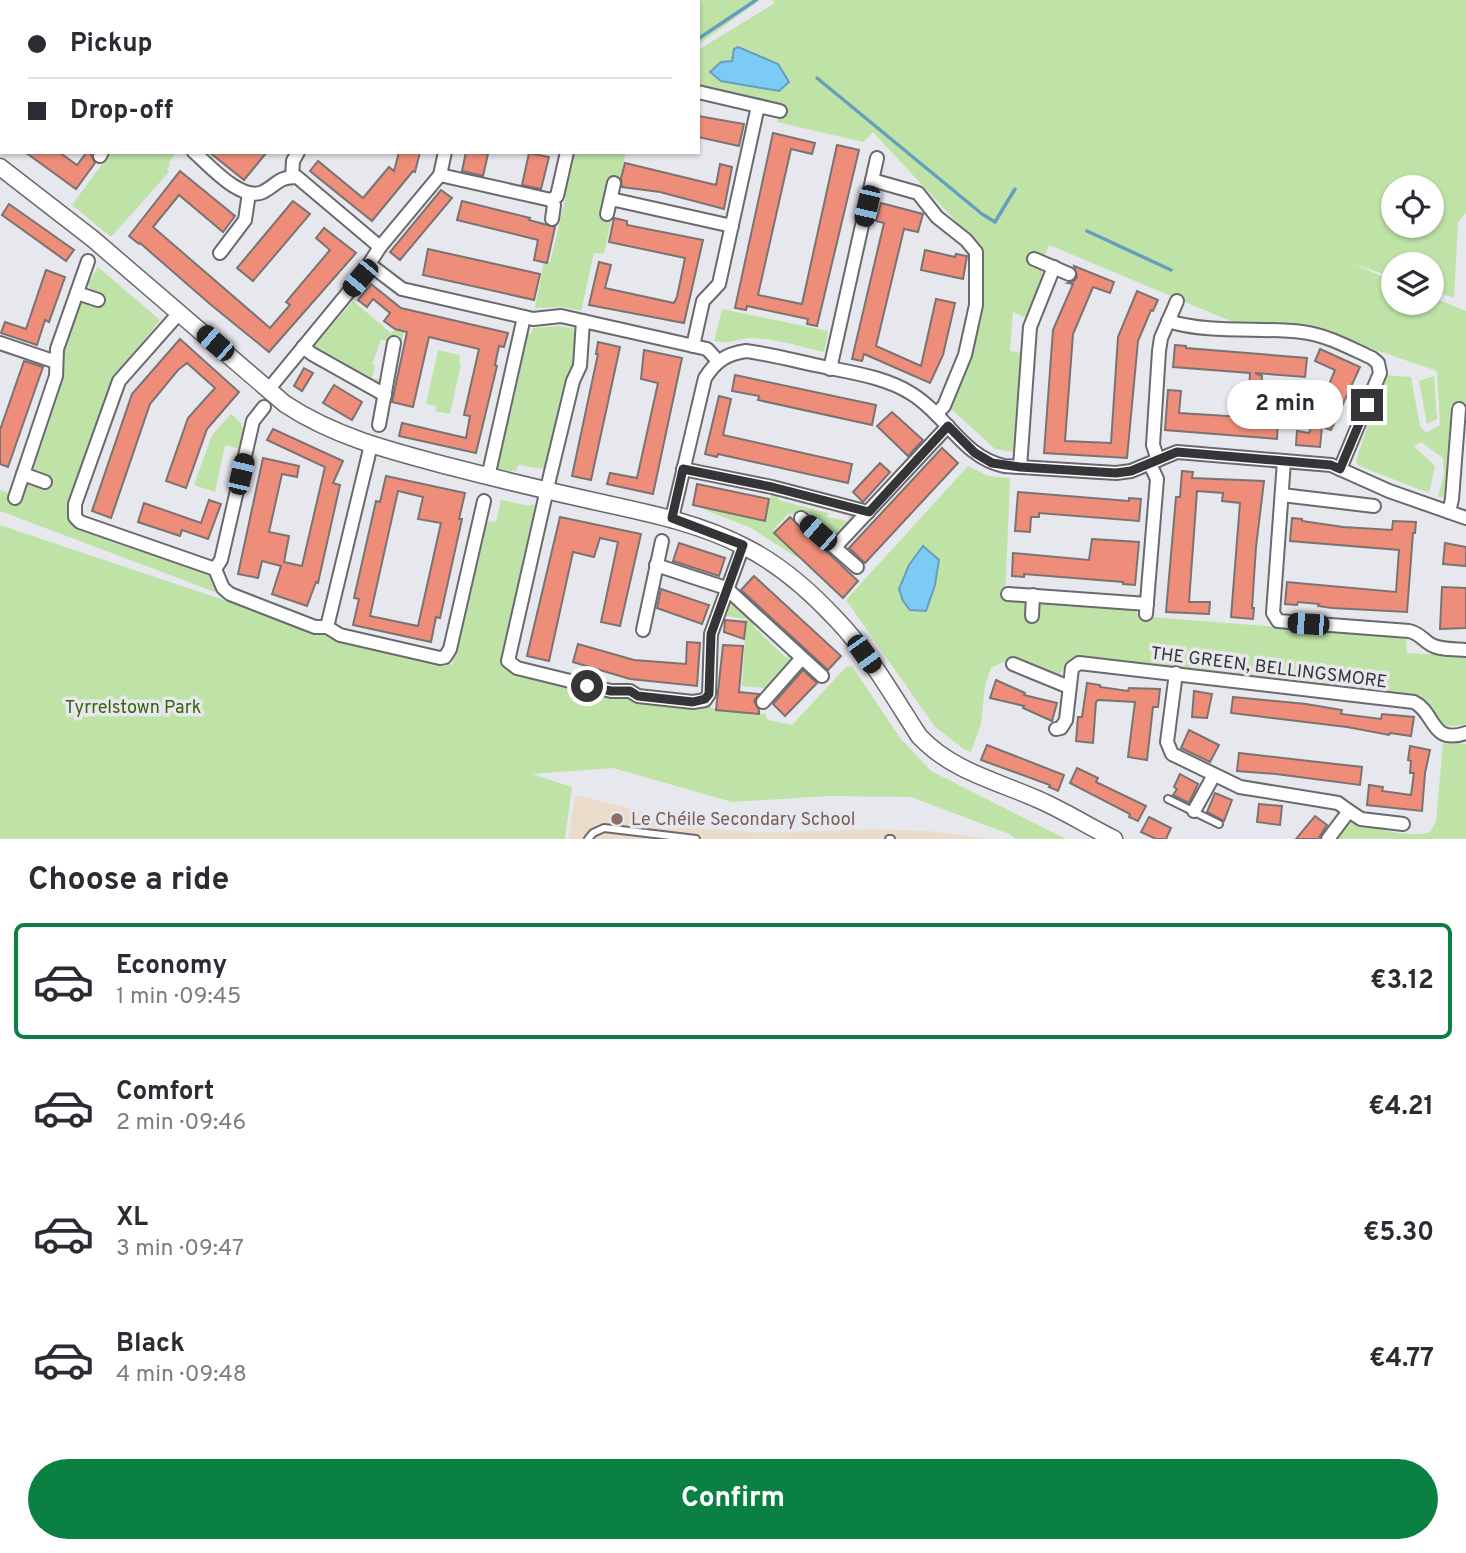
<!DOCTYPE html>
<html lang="en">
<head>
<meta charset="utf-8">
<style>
  body { margin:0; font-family:Overpass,sans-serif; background:#f7f7f7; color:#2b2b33; height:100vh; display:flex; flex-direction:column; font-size:26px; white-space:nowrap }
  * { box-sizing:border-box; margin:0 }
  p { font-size:23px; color:#7c7c81 }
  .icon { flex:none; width:38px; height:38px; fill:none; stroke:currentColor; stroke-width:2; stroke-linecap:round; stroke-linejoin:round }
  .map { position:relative; height:839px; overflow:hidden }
  .panel { display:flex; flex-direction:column; background:#fff; flex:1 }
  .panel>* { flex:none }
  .top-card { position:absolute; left:0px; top:0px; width:700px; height:154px; box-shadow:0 2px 5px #0004; display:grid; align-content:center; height:154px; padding:0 28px; background:#fff }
  .controls { position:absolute; left:1381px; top:175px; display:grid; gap:14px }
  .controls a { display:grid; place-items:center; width:63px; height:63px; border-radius:50%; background:#fff; box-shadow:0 2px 5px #0004; font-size:35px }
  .end { position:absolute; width:32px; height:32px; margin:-16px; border:9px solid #353537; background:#fff; box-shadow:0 0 0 4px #fff }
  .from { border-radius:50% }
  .bubble { position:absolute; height:49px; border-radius:24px; background:#fff; box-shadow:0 2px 5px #0004; font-size:23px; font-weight:700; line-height:49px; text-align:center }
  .car { position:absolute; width:21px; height:42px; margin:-21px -10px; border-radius:9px; box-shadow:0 0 5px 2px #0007; background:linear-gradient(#222 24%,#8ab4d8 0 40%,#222 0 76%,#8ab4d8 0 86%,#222 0) }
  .top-card b { display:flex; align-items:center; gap:24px; height:66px; font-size:26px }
  .top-card b+b { border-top:2px solid #e1e1e2 }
  .top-card i { width:18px; height:18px; background:#2b2b33 }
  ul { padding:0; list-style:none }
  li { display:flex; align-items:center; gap:21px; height:116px; margin:0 14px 10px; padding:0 14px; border:4px solid transparent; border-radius:10px }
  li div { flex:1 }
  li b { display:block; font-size:26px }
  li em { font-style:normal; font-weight:700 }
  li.active { border-color:#0b8043 }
  li>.icon { width:63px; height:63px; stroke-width:1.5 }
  h2 { padding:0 28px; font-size:32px; line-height:84px }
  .action { display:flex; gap:14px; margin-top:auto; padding:14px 28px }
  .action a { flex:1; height:80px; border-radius:42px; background:#0b8043; color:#fff; font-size:28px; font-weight:700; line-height:80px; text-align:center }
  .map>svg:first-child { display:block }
  .education { fill:#eadcc9 }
  .green { fill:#bfe3a7; fill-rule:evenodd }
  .water { fill:#7ccbf5; stroke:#679ebc; stroke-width:2 }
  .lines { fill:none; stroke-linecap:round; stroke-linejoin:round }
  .stream { stroke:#679ebc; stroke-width:3.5 }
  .building { fill:#ee8d79; stroke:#7a7371; stroke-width:2; fill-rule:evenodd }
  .service-casing { stroke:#69696f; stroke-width:10 }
  .minor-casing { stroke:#69696f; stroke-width:16 }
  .tertiary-casing { stroke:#69696f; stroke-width:19 }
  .service { stroke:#fff; stroke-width:6 }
  .minor { stroke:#fff; stroke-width:12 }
  .tertiary { stroke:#fff; stroke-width:16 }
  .route { stroke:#353537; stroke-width:9 }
  .education-dot { fill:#8d6e63; stroke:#e7e7ee; stroke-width:2.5 }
  .labels { text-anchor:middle; stroke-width:7; stroke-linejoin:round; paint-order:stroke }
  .street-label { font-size:18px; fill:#353537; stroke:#e7e7ee }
  .park-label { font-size:18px; fill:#39630b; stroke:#e7e7ee }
  .education-label { font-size:18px; fill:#785e54; stroke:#e7e7ee; text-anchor:start }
</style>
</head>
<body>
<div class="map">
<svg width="1466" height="839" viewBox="0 0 1466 839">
  <rect width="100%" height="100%" fill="#e7e7ee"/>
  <polygon class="education" points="576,795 641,811 683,827 766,833 871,829 928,831 993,839 568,839"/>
  <g class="green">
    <polygon points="404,0 760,0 698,45 698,2"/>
    <path d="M772,0H1466V213L1458,222L1454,298L1432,290V264H1393V277L1353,264L1393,281V303H1432V297L1466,311V405H1451L1446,499L1438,496L1444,475L1443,458L1421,442L1414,446L1435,466L1429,493L1359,466L1356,461L1384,375L1411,377L1420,426L1426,433L1440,425L1437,371L1306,326L1233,322L1049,245L1044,257L1034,253L1030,265L1041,270L1043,275L1026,318L1013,312L1010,351L1022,353L1014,452L995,449L948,406L968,364L975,242L873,132L863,142L777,122L780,106L698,87V50L775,3ZM1393,187H1432V226H1393Z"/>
    <polygon points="111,152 175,153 169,163 170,164 167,170 169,172 111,237 72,205"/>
    <polygon points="572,152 626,152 604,254 594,253 581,311 563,307 535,308 544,261 550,262 566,197 561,195"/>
    <polygon points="98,267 160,320 111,382 69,501 70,516 211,573 218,593 0,511 0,490 19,497 27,481 42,484 45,474 32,469 32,461 63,371 61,355 79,302 83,299 97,301 99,292 91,290 86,281 87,277 91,279"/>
    <polygon points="353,301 391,333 408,317 401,344 381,340 372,364 375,365 372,378 381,380 379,385 314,351 315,345"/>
    <path d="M722,309L828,331L824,352C801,347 776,339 752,338C737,338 731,345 714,341Z"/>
    <polygon points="560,326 576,329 573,359 577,362 576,367 570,369 548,462 544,469 518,465 516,472 512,470 510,475 496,468 525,333 531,334 533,328"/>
    <polygon points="438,350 460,355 459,363 461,364 450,414 435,411 436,406 426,404"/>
    <polygon points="1434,376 1437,419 1427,424 1419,381"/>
    <path d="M231,414C247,427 244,430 240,449L225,445L215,492L194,485L212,435Z"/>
    <path d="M968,466L988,476L1010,478L1005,598L1132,607L1139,616L1406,637L1407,653L1466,656V724C1424,734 1440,705 1413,696L1084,656L1072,661L1058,676L1012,658L991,668L985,686L981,724L971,752L964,749L935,727L846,600Z"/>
    <polygon points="772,493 779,495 778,500 828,513 827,517 848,521 850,512 854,520 834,540 801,515 788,514 773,530 797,555 796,557 751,528 703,509 704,506 764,519"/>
    <polygon points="501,500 530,506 531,504 535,505 502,655 503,662 658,701 712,695 711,708 765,714 768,720 792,725 846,667 852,666 900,738 931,771 1066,839 1016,839 1009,834 911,797 828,796 732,802 613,768 532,774 572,787 565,839 0,839 0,525 322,633 452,665 483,523 487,521 496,522"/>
    <polygon points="731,602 735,603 756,622 754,627 786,658 791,653 792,659 765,688 742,686 746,619 726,616"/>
    <path d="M1443,743L1466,744V839H1335L1349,820C1370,827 1408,839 1430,832L1436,821Z"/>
  </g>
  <g class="water">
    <polygon points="738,47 778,64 789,82 779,91 721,81 710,72 721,62 732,61 734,49"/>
    <polygon points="923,546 939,560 935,585 926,611 910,610 903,601 899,589 909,565"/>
  </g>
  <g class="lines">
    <g class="stream">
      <polyline points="406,0 410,2"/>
      <polyline points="698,39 756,0"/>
      <polyline points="817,78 982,214 995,222 1015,189"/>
      <polyline points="1087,231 1171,270"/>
    </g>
  </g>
  <g class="building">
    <polygon points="698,116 744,124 739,146 698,137"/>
    <polygon points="773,133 815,143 812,154 791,149 758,295 802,304 837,145 859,150 817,326 807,324 808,319 747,306 746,310 735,308"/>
    <polygon points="25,152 59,152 77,165 87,152 90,152 95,163 76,189"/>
    <polygon points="209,152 267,152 244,180"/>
    <polygon points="399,152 420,152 415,172 413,171 372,221 310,171 318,161 363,198 389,167 394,171"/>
    <polygon points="466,152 488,154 483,176 462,171"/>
    <polygon points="529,153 549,157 541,189 522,185"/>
    <polygon points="625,163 716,185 720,164 732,167 724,209 660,192 622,187 621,178"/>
    <polygon points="180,171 235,216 223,232 179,195 153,227 270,328 290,305 286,302 330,250 316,238 324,228 356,253 269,352 210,304 140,243 139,244 129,236"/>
    <polygon points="441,190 452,198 400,260 390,252"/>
    <polygon points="293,201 310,214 253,281 237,268"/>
    <polygon points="462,201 530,218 529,220 555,227 547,263 534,260 538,240 457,220"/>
    <polygon points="881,203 923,214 918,232 904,229 876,346 921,366 936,299 955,303 943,355 930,383 864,354 862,361 852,359 884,223 876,221"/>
    <polygon points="9,204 74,250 66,261 2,215"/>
    <polygon points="614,218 627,221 627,225 703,240 684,323 589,305 599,262 611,265 605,288 674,303 677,297 685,258 609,242"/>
    <polygon points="428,249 540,274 534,300 423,275"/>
    <polygon points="925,250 955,257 956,254 967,256 963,279 921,270"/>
    <polygon points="1074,266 1114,282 1110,293 1093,287 1073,334 1065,441 1111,443 1118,337 1137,291 1158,300 1153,311 1151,310 1138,341 1127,458 1044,453 1053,330 1073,284 1068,283 1074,281 1077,277"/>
    <polygon points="46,270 65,277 49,322 45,320 37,345 1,333 5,322 26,329"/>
    <polygon points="371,284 401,308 508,333 504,347 499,346 495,365 497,366 476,453 399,436 402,423 466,438 470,416 464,415 479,349 429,337 413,407 392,402 407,332 395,329 384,321 390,313 373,299 367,307 358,300"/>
    <polygon points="180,339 239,392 207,429 186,488 166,481 188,418 215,388 187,363 178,370 150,404 111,518 92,511 132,394"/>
    <polygon points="598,342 620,347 591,480 572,476 598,354 596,354"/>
    <polygon points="1175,345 1186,346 1186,348 1307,358 1305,377 1255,373 1262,376 1261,392 1249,391 1250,373 1173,367"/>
    <polygon points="1320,349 1360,367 1331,430 1322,427 1320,447 1296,445 1297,431 1309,433 1335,370 1315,361"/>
    <polygon points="644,350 682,358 653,494 607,484 610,473 637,478 658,383 641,379"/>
    <polygon points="24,361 43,367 8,467 0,464 0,430"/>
    <polygon points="304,368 313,373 302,391 294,386"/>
    <polygon points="735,375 876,405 872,425 758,400 759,396 732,391"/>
    <polygon points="334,385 362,402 352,420 323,403"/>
    <polygon points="1168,390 1181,391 1179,413 1278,419 1277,439 1165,430"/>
    <polygon points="719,396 731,399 723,435 852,464 848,483 718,454 717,457 705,454"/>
    <polygon points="892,412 923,440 908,456 877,426"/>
    <polygon points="273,429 343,461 333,483 340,485 318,583 316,582 307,606 272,594 281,566 262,561 258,578 238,574 263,458 299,466 297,477 282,474 269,532 289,536 284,562 302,566 325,467 267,440"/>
    <polygon points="942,448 958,463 865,563 849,548"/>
    <polygon points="880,463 890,472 863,502 853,492"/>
    <polygon points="1182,471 1193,472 1192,478 1264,481 1256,547 1252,608 1254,608 1253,619 1231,617 1240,503 1222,501 1223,493 1197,491 1189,602 1210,602 1209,614 1166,612 1176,497 1180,497"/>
    <path d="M386,476L465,493L459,519H462L440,618L436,617L431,642L353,625L359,599L354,598L376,501L380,502ZM398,491L423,497L418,519L441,523L418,626L370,616Z"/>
    <polygon points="697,484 769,499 765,521 693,505"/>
    <polygon points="1018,492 1129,501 1129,498 1141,499 1139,521 1039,513 1039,517 1031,517 1030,532 1015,531"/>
    <polygon points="209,500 221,504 208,539 182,530 180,536 138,522 144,503 201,523"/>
    <polygon points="560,517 641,534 620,626 601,622 618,542 600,538 594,557 573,552 549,661 527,656"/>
    <polygon points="790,517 858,581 843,598 774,533"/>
    <polygon points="1292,518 1302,519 1302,521 1343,527 1392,530 1393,521 1416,522 1415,533 1413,533 1407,612 1332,608 1318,606 1319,604 1298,602 1297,605 1285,604 1287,582 1396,592 1399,550 1290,541"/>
    <polygon points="1092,539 1139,542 1135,585 1123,584 1123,582 1024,574 1024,577 1012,576 1013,553 1089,560"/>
    <polygon points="679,543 725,558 719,576 673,561"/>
    <polygon points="1445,543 1466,547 1466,566 1443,564"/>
    <polygon points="754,576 841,656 828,670 741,590"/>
    <polygon points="1442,587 1466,588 1466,628 1440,629"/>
    <polygon points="661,589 709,605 702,624 657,608"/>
    <polygon points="725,620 746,622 744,639 724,632"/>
    <polygon points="687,642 700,643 697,686 630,679 573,662 578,644 634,660 686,664"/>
    <polygon points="723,645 743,646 739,692 759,694 754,701 759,710 759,714 716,710"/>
    <polygon points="803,670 817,683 785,716 773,704"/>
    <polygon points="996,680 1025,693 1024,695 1057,703 1052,721 1023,708 1024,706 990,698"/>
    <polygon points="1087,683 1100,685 1100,687 1128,691 1129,688 1160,689 1158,707 1153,707 1147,760 1128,757 1135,702 1098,700 1096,702 1093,743 1076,741 1078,717 1082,717"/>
    <polygon points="1194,691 1212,694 1207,718 1192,717"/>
    <polygon points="1233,697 1306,704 1342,710 1341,714 1381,719 1382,714 1414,717 1411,736 1390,733 1389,735 1347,727 1231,713"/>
    <polygon points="1189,730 1219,745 1210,762 1181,748"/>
    <polygon points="987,745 1064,775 1058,791 1049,787 1050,785 981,760"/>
    <polygon points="1410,746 1430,750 1425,773 1422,811 1367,805 1369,785 1383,787 1382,791 1411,795 1414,773 1410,773 1411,761 1408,760"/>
    <polygon points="1239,753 1362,767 1360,785 1276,774 1237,771"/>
    <polygon points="1077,768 1098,778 1096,782 1146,806 1138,821 1129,817 1130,814 1070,783"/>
    <polygon points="1180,774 1198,784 1189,803 1173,795 1177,789 1174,787"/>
    <polygon points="1215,793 1232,800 1224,821 1207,812"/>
    <polygon points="1259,804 1282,806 1280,825 1257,822"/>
    <polygon points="1315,816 1327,825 1318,839 1296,839"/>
    <polygon points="1149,817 1171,828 1166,839 1156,839 1141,832"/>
  </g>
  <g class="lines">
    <defs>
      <g id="service">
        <polyline points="1168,799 1219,824"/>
        <polyline points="588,839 593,833 604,828 696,839"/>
        <polyline points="889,839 891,839"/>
      </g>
      <g id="minor">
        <polyline points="223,2 224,0"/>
        <polyline points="348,2 349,0"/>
        <polyline points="0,18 2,18"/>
        <polyline points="698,92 780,111"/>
        <path d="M194,152C209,165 241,202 263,192C278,184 278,177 297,177L380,247"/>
        <polyline points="100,156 102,152"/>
        <polyline points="440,175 551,200 557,196 567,152"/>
        <polyline points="292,177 293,161 298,152"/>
        <polyline points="872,180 918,193 937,217 966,240 976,252 976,305 965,355 944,406 936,414"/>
        <polyline points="611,199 732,226"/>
        <polyline points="551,200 554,205 552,219"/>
        <polyline points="607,214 614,183"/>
        <polyline points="220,253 245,220 249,193"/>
        <polyline points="1034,259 1069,274"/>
        <polyline points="369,264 402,289 533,319 561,316 707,349 718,361"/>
        <polyline points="77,293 98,300"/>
        <polyline points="180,312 119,381 75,504 75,517 80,522 215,569 223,588 230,594 315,627 327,627 340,635 440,658 445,657 450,649 484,501"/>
        <polyline points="583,321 580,366 573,381 550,476 508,661 517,668 611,691 630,691 638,696 693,702 705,700 709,694 711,634 743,546"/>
        <path d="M1168,321C1209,334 1260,327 1302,332C1327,335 1350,348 1372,358L1378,363L1380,373L1340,469"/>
        <polyline points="0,343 56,362"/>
        <polyline points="693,346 703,301 719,284 758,106"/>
        <polyline points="303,347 312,354 385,395"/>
        <polyline points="830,369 877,158"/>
        <polyline points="268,390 360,278 380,247 440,175 445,152"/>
        <polyline points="379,425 394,343"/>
        <polyline points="1158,460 1153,445 1159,351 1161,338 1177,301"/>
        <path d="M1284,461L1273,613L1278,621L1409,631C1419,633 1422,639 1430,644C1439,650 1455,649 1466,650"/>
        <polyline points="1020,467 1030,327 1054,267"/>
        <polyline points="683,469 772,487 868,512"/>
        <polyline points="23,474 45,482"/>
        <polyline points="488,477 524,317"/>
        <polyline points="1282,495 1374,506"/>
        <polyline points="15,498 56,376 57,349 88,261"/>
        <polyline points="1449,512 1452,499 1459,409"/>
        <path d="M672,518L705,378C716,361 726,354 746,351C769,354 792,360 815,365C847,372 884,376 912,394C946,415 963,457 1004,466L1116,473L1131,471L1177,452L1331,465L1389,491L1466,518"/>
        <polyline points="801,518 857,567"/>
        <polyline points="835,547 948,426"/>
        <polyline points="656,565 726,588 822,676"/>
        <polyline points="215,569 221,560 253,421 264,407"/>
        <polyline points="1008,594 1147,604"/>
        <polyline points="1146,614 1157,479 1150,464"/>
        <polyline points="1032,616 1033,595"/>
        <polyline points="327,627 371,445"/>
        <polyline points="643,630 662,541"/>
        <polyline points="1013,664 1069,687"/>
        <polyline points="1176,673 1167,742 1172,754 1240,787 1338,803 1349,811 1328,839"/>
        <polyline points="763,702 802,658"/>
        <path d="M1056,729L1061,728L1066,720L1072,668L1079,663L1414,702C1436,713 1430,745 1466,733"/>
        <polyline points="1194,811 1214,775"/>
        <polyline points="1349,811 1361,819 1403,824"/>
      </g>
      <path id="tertiary" d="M0,167L93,239L285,404C335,437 391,451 448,466C498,479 548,491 598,502C648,513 699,523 745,547C779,564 810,591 836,619C869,653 893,696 919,736C952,771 994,780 1037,799C1063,810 1088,826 1114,839"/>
    </defs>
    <use href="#service" class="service-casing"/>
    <use href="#minor" class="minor-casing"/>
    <use href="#tertiary" class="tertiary-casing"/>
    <use href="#service" class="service"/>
    <use href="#minor" class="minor"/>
    <use href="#tertiary" class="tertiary"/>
  </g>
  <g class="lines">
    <polyline class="route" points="587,686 611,691 630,691 638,696 693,702 705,699 709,694 711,634 743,545 672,518 683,469 772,487 869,512 948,426 975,453 992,463 1020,467 1116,473 1131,471 1177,452 1331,465 1340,469 1367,405"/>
  </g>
  <circle class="education-dot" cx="617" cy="819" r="7"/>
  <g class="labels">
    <g class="street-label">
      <text transform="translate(1269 667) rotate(7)" y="6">THE GREEN, BELLINGSMORE</text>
    </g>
    <g class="park-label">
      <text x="133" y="713">Tyrrelstown Park</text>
    </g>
    <g class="education-label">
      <text x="631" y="825">Le Chéile Secondary School</text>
    </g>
  </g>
</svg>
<div class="controls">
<a><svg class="icon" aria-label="locate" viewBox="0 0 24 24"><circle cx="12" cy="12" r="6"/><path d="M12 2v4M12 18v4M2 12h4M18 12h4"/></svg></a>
<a><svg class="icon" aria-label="layers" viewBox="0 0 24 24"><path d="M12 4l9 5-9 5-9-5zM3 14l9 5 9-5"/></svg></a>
</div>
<i class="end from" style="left:587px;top:686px"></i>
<i class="end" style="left:1367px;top:405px"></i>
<div class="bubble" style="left:1227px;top:380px;width:116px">2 min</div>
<i class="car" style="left:867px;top:206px;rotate:193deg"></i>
<i class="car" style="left:360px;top:278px;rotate:220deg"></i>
<i class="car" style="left:215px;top:343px;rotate:311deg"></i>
<i class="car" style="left:241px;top:474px;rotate:13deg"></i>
<i class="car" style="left:818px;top:533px;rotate:311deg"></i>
<i class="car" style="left:1308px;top:624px;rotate:274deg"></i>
<i class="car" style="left:864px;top:654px;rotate:144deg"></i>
<div class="top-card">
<b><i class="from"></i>Pickup</b>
<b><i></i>Drop-off</b>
</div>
</div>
<section class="panel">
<h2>Choose a ride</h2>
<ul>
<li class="active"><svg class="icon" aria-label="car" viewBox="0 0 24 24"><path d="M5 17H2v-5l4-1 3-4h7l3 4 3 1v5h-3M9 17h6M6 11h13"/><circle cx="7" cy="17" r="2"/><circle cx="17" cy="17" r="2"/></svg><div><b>Economy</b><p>1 min · 09:45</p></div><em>€3.12</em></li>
<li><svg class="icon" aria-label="car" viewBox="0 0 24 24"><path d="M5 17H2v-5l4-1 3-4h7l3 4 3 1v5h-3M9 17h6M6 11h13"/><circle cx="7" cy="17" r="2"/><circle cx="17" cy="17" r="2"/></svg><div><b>Comfort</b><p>2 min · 09:46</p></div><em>€4.21</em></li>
<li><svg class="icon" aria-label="car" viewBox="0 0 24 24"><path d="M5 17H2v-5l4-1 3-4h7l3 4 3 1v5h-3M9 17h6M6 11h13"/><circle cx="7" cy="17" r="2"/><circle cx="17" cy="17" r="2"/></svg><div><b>XL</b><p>3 min · 09:47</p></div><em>€5.30</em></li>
<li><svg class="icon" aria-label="car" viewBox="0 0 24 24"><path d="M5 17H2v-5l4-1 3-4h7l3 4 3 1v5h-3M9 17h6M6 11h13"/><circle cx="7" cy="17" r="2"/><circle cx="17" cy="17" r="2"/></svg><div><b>Black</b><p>4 min · 09:48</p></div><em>€4.77</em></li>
</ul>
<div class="action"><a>Confirm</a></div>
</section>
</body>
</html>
